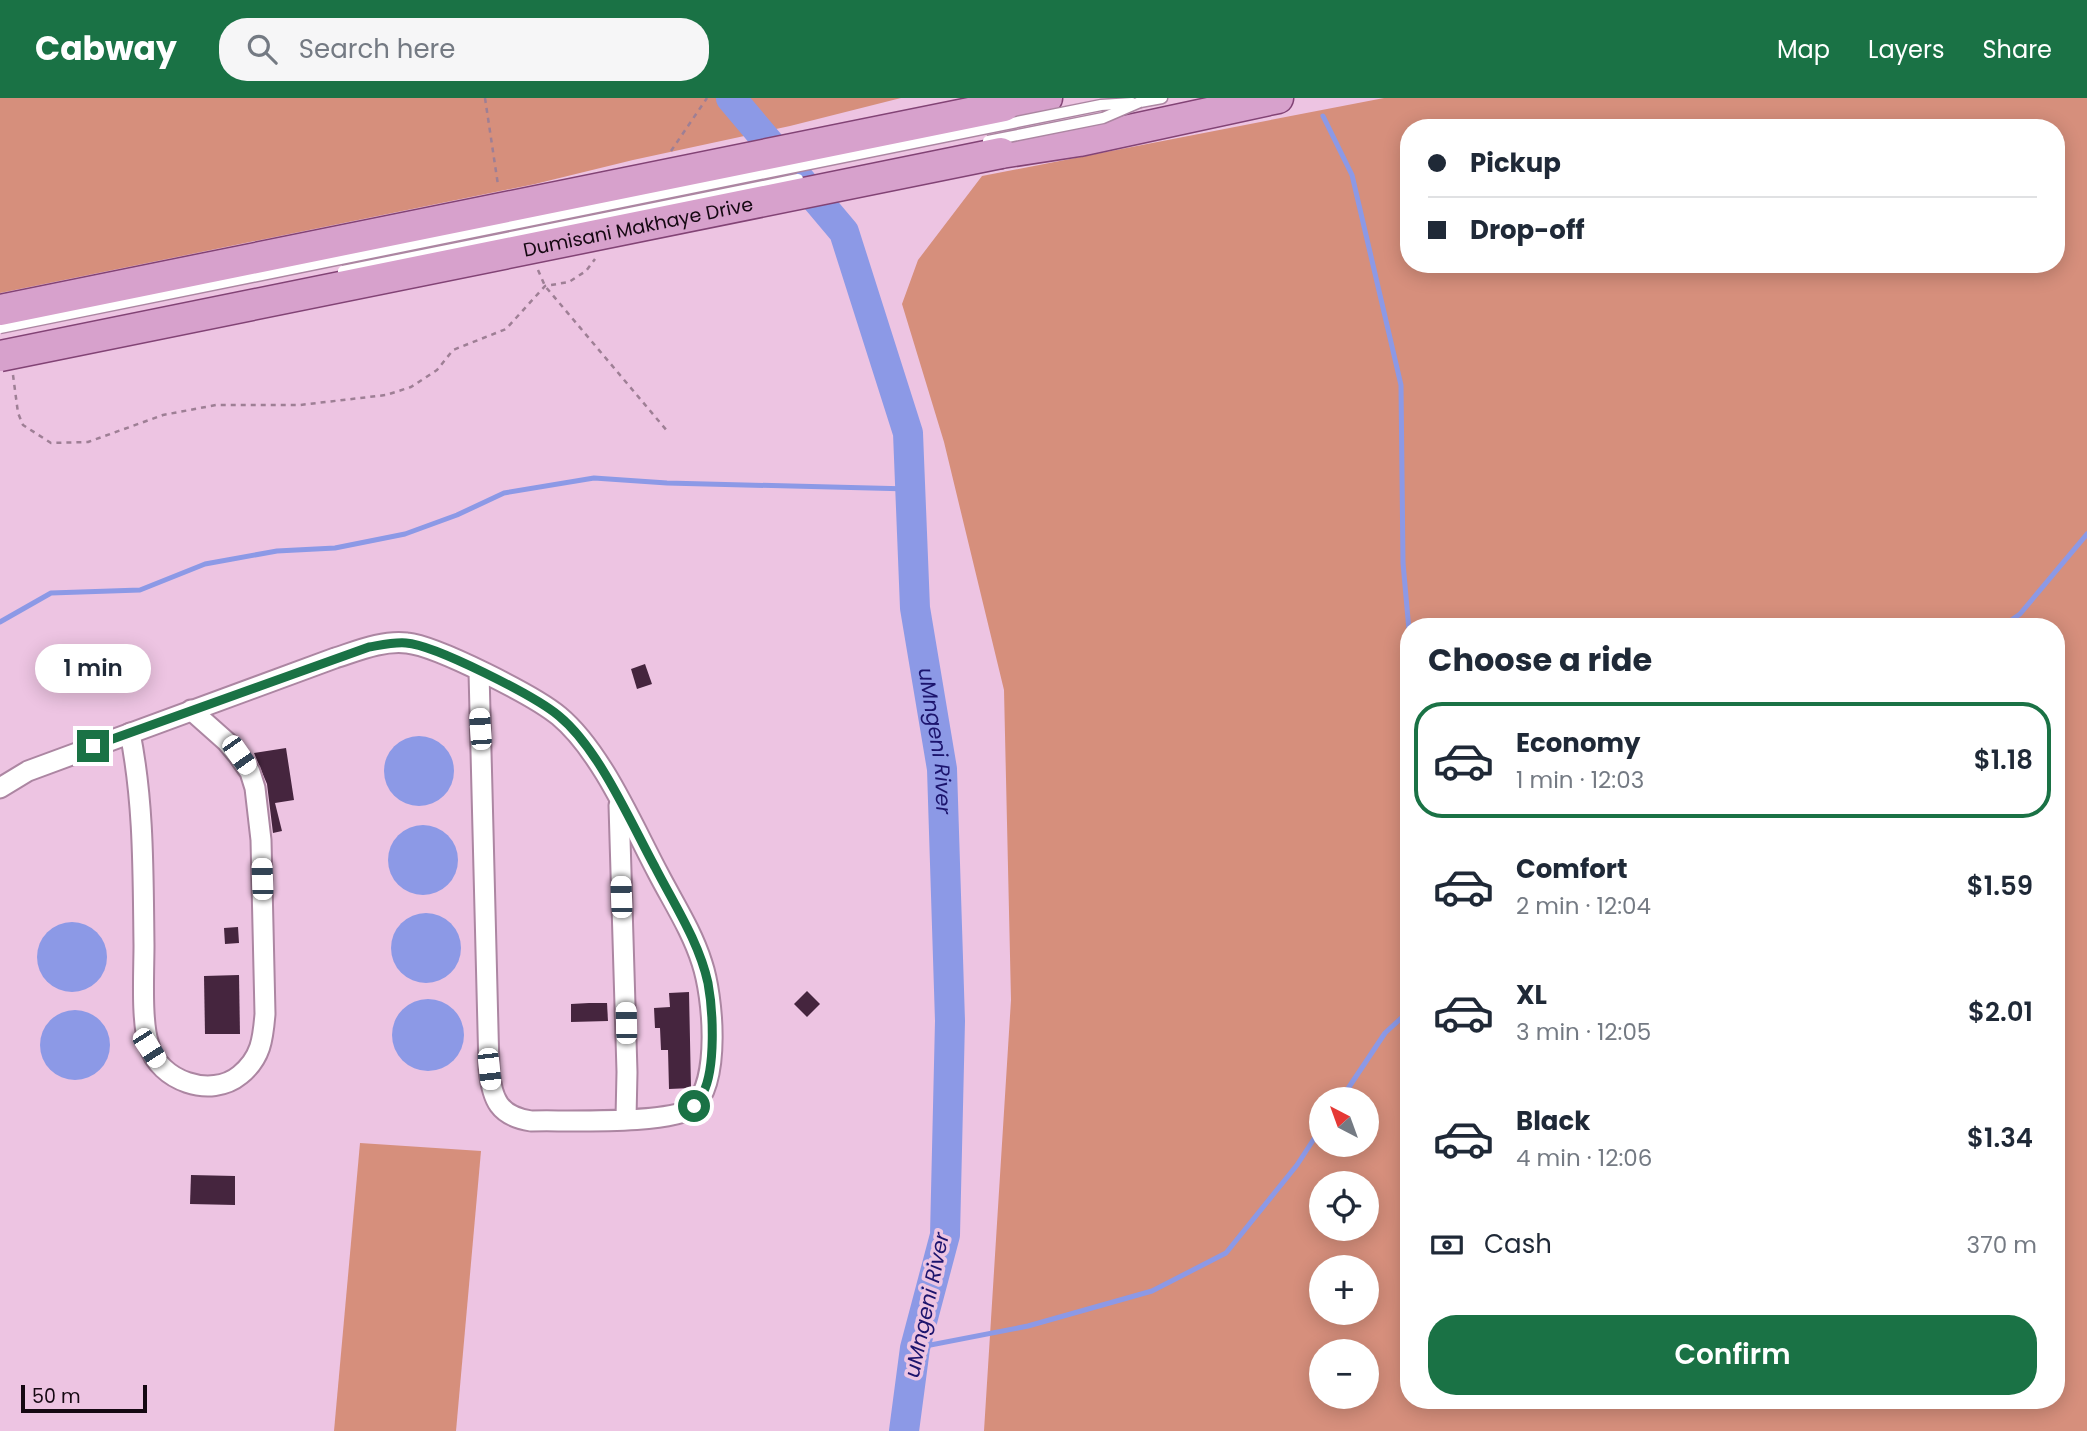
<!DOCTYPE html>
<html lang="en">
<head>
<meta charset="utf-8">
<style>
  body { margin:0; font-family:Poppins,sans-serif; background:#f6f6f7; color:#1f2937; height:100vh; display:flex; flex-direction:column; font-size:26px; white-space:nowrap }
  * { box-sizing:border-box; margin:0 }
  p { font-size:23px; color:#747a83 }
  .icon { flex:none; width:38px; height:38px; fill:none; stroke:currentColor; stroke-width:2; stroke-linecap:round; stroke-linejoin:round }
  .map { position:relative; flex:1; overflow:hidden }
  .side { position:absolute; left:1400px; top:520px; width:665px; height:791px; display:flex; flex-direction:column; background:#fff; border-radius:28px; box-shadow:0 4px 18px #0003 }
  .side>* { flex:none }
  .top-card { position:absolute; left:1400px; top:21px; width:665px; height:154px; border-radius:28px; box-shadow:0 4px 18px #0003; display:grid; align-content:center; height:154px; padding:0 28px; background:#fff }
  .needle { width:46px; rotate:319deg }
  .controls { position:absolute; left:1309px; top:989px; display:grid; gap:14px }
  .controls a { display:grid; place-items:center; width:70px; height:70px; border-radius:50%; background:#fff; box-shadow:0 4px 18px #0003; font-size:35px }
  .scale { position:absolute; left:21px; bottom:18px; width:126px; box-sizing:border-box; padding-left:7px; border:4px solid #150812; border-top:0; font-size:19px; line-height:24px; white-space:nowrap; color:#150812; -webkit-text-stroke:5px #edc4e2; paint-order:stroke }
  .end { position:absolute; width:32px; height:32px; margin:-16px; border:9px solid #1a7245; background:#fff; box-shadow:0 0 0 4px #fff }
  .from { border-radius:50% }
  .bubble { position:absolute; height:49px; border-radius:24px; background:#fff; box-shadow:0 4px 18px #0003; font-size:23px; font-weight:600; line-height:49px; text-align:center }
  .car { position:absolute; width:21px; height:42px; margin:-21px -10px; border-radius:9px; box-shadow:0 0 5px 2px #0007; background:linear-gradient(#fff 24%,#345 0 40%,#fff 0 76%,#345 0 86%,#fff 0) }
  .top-card b { display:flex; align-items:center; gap:24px; height:66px; font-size:26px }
  .top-card b+b { border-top:2px solid #e0e1e3 }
  .top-card i { width:18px; height:18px; background:#1f2937 }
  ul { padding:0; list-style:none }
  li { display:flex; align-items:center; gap:21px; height:116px; margin:0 14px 10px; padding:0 14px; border:4px solid transparent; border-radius:28px }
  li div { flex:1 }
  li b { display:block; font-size:26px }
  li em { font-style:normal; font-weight:600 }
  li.on { border-color:#1a7245 }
  li>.icon { width:63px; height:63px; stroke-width:1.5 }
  h2 { padding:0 28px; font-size:32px; line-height:84px }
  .pay { display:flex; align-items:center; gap:18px; height:77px; padding:0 28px; font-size:26px }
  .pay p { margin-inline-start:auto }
  .button { display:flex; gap:14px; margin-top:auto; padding:14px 28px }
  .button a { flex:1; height:80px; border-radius:28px; background:#1a7245; color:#fff; font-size:28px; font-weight:600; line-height:80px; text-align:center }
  header { display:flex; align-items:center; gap:42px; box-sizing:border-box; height:98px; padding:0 35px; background:#1a7245; color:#fff }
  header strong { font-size:33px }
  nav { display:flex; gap:38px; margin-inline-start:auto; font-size:24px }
  .search { width:490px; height:63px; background:#f6f6f7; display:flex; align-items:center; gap:18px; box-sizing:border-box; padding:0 24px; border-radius:28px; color:#747a83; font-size:26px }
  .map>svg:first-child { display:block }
  .green { fill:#d68f7c; fill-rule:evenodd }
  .water { fill:#8c99e6 }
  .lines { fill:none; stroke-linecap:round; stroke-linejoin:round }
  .stream { stroke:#8c99e6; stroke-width:5 }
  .river { stroke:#8c99e6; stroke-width:30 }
  .building { fill:#45253e }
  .lane-casing { stroke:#ac86a2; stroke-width:13 }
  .street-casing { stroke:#ac86a2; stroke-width:23 }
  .primary-casing { stroke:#824375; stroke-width:33 }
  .path { stroke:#9e7f95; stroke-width:2.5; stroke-dasharray:5 5; stroke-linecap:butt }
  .lane { stroke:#fff; stroke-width:10 }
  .street { stroke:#fff; stroke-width:19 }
  .primary { stroke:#d7a1cc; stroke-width:30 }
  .lane-bridge-casing { stroke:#ac86a2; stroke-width:13; stroke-linecap:butt }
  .primary-bridge-casing { stroke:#824375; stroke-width:33; stroke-linecap:butt }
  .lane-bridge { stroke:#fff; stroke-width:10 }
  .primary-bridge { stroke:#d7a1cc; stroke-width:30 }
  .route { stroke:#1a7245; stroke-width:9 }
  .labels { text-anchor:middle; stroke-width:7; stroke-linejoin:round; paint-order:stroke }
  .street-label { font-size:19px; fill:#150812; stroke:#edc4e2 }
  .water-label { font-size:21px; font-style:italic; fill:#1c146d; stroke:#edc4e2 }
</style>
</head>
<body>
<header>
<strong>Cabway</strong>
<div class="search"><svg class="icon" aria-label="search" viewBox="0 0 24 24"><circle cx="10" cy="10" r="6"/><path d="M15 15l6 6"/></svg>Search here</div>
<nav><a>Map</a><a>Layers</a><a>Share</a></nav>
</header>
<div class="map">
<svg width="2087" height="1333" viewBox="0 0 2087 1333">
  <rect width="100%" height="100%" fill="#edc4e2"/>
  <g class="green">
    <polygon points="0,0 901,0 790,28 633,62 535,86 0,195"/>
    <path d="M1384,0H2087V1333H984L1011,902L1004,592L944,344L902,206L918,162L982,78ZM1409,30H2056V166H1409ZM1409,528H2056V1302H1409ZM1321,1001H1367V1046H1321ZM1321,1085H1367V1130H1321ZM1321,1169H1367V1214H1321ZM1321,1253H1367V1298H1321Z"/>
    <polygon points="360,1045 481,1053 456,1333 334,1333"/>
  </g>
  <g class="water">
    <circle cx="419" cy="673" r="35"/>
    <circle cx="423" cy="762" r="35"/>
    <circle cx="426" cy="850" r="35"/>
    <circle cx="72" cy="859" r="35"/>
    <circle cx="428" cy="937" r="36"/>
    <circle cx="75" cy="947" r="35"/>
  </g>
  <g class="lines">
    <g class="stream">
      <polyline points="737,5 743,0"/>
      <polyline points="1323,18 1352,77 1401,287 1403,465 1409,532"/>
      <polyline points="0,524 51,495 140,492 205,466 277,453 335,450 405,436 457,417 504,395 594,380 667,385 910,391"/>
      <polyline points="2003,528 2020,516 2087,436"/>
      <polyline points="1341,1001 1385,935 1409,913"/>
      <polyline points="915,1250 1028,1228 1152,1193 1226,1155 1297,1067 1321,1030"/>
    </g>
    <path class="river" id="s1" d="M731,0L844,134L908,335L915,510L942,671L950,923L945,1137L915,1250L904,1333"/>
  </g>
  <g class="building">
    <polygon points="645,566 652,586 637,591 631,571"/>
    <polygon points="286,650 294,702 275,705 282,733 273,735 267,686 254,655"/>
    <polygon points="238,829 239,845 225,846 224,830"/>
    <polygon points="239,877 240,936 205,936 204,878"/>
    <polygon points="807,893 820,906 807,919 794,906"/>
    <polygon points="689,894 691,990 669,991 668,952 661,952 660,930 655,930 654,910 670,909 669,895"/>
    <polygon points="589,905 607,905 608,923 571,924 571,906"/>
    <polygon points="191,1077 235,1078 235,1107 190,1106"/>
  </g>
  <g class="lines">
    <defs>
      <polyline id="lane" points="1140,4 1162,0"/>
      <g id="street">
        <path d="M130,635C144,705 143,775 144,847C144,873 141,924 149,947C159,983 211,1001 240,977C261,960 263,941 265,916L261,742L255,690L250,674L238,657L227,644L191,612"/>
        <path d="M0,690L28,673L335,560C357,553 383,542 407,545C437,548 535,598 559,618C601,653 632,726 658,775C673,804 692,833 702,865C713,898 721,983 693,1009C673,1027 563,1022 531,1023C499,1018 492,1002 489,971L479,574"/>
        <polyline points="619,707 627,974 626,1020"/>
      </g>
      <g id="primary">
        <polyline points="1004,8 1047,0"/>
        <polyline points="1001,55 1079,43 1278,0"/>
      </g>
    </defs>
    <use href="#lane" class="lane-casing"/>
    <use href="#street" class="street-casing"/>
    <use href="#primary" class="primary-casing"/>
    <g class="path">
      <polyline points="485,0 498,87"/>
      <polyline points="671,53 707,0"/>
      <polyline points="538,172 545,188 668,334"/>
      <polyline points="13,277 18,315 23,327 51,345 88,344 163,317 216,307 300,307 386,297 411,289 437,272 453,252 506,231 545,188 569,184 586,173 595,161"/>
    </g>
    <use href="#lane" class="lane"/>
    <use href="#street" class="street"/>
    <use href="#primary" class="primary"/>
    <defs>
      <g id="lane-bridge">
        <polyline points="988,43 1103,20 1140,4"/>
        <polyline points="343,173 798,81"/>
        <polyline points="0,230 1101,7 1132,5"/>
      </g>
      <g id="primary-bridge">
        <polyline points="0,212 1004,8"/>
        <path id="s2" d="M0,258L1001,55"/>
      </g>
    </defs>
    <use href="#lane-bridge" class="lane-bridge-casing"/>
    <use href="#primary-bridge" class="primary-bridge-casing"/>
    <use href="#lane-bridge" class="lane-bridge"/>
    <use href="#primary-bridge" class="primary-bridge"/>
  </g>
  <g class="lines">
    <path class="route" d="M93,648L369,549C381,547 394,544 406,545C435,547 535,598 559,618C599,651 630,723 655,769C674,806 699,844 708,885C713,912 716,970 703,995C701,1000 697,1004 694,1008"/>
  </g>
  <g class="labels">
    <g class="street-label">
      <text dy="7" stroke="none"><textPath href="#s2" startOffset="651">Dumisani Makhaye Drive</textPath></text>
    </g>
    <g class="water-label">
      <text dy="7" stroke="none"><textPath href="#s1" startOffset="696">uMngeni River</textPath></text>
      <text transform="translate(927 1207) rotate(-78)" y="7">uMngeni River</text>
    </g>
  </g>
</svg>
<div class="controls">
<a><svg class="needle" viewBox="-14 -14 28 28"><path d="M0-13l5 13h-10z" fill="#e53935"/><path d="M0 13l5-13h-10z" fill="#747a83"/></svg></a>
<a><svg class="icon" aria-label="locate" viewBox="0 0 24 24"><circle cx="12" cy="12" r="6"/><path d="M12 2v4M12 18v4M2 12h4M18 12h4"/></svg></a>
<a>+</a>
<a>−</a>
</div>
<div class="scale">50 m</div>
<i class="end from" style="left:694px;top:1008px"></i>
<i class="end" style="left:93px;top:648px"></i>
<div class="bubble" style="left:35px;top:546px;width:116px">1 min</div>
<i class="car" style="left:480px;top:631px;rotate:356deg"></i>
<i class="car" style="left:239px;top:657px;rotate:145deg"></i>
<i class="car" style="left:262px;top:781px;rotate:358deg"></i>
<i class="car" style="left:621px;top:799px;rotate:358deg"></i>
<i class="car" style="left:626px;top:925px;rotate:359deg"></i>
<i class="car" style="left:149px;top:950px;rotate:147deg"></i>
<i class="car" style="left:489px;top:971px;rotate:174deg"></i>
<div class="top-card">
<b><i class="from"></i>Pickup</b>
<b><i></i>Drop-off</b>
</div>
<section class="side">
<h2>Choose a ride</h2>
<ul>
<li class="on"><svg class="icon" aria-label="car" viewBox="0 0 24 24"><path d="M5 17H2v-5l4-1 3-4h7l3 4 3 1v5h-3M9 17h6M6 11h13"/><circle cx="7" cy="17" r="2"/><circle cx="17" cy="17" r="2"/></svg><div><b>Economy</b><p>1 min · 12:03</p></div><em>$1.18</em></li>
<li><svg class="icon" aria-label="car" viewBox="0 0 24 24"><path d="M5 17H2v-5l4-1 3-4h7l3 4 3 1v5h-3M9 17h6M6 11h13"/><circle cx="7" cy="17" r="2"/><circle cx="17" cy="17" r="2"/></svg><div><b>Comfort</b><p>2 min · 12:04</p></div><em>$1.59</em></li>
<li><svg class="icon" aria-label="car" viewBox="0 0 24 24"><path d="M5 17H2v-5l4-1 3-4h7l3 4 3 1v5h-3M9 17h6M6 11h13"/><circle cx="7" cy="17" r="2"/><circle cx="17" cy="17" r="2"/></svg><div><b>XL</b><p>3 min · 12:05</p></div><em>$2.01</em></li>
<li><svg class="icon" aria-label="car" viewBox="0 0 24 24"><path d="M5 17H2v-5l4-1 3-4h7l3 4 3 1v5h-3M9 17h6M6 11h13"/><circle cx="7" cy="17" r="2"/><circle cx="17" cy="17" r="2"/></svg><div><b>Black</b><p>4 min · 12:06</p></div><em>$1.34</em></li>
</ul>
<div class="pay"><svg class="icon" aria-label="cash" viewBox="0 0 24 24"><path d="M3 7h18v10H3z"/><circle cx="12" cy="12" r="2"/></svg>Cash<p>370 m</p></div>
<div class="button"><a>Confirm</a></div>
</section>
</div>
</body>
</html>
